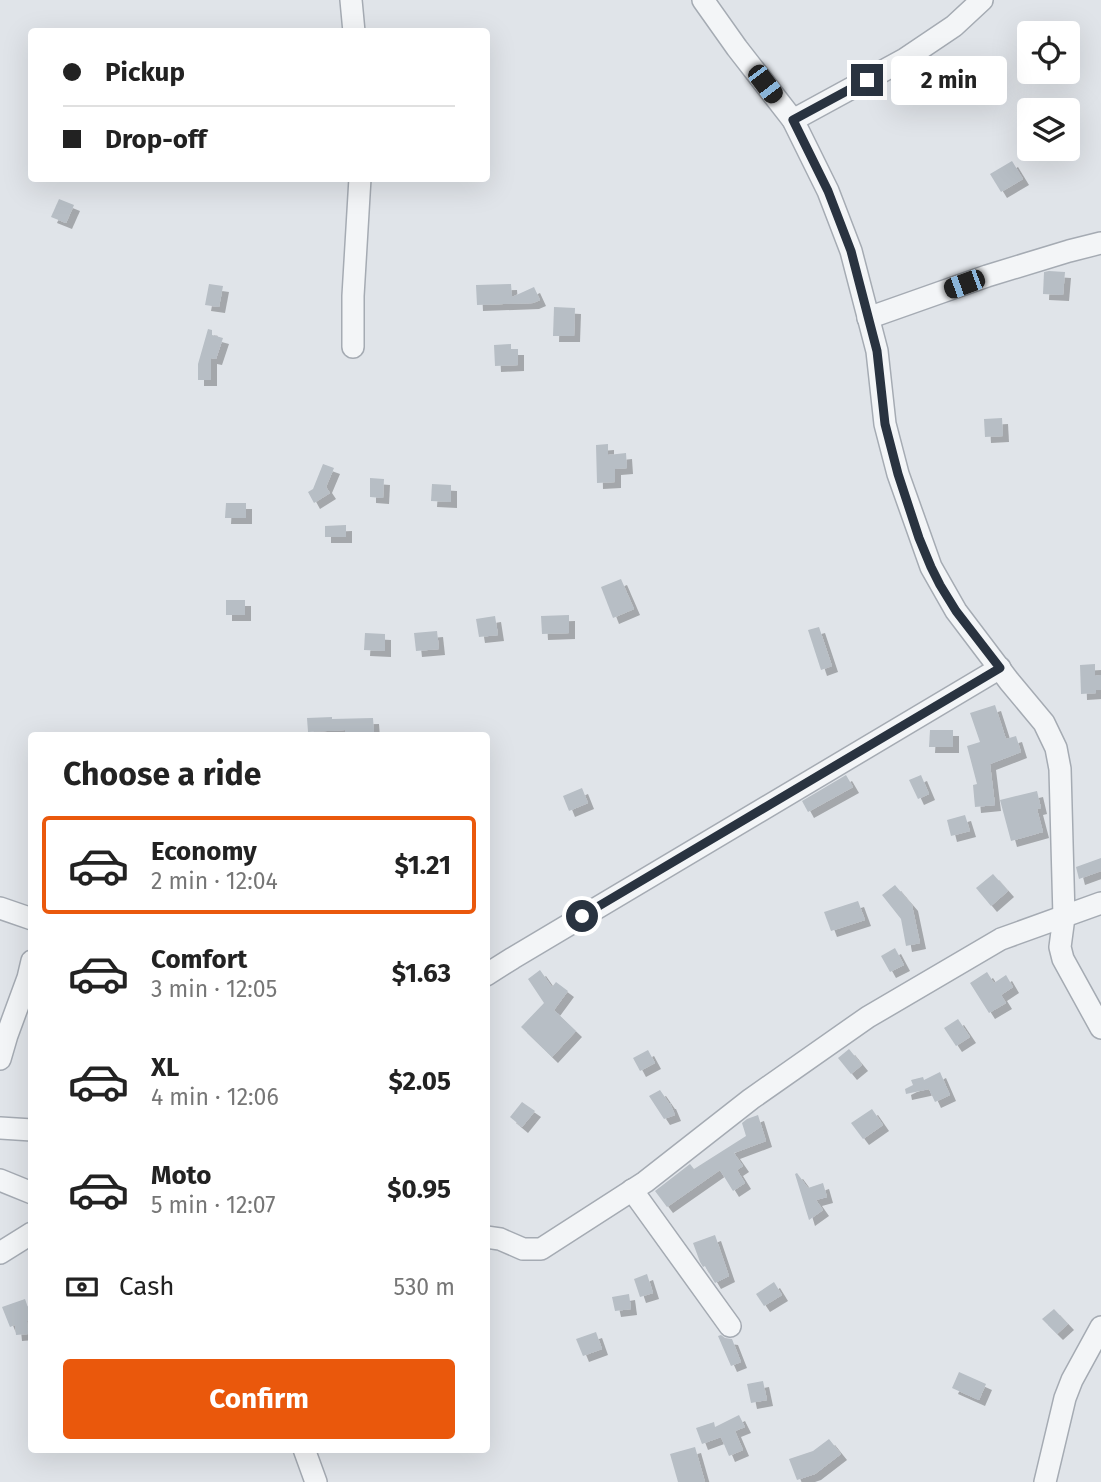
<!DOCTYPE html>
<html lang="en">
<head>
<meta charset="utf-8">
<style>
  body { margin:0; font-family:"Fira Sans",sans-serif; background:#f6f6f6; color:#222; height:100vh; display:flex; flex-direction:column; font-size:26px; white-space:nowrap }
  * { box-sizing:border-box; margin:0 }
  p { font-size:23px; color:#767676 }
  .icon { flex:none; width:38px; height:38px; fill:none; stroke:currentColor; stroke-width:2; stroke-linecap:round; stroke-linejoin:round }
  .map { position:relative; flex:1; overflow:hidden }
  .drawer { position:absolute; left:28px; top:732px; width:462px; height:721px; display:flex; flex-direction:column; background:#fff; border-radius:7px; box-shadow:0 7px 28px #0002 }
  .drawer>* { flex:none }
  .top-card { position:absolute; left:28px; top:28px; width:462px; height:154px; border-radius:7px; box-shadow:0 7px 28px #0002; display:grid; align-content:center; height:154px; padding:0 35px; background:#fff }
  .fabs { position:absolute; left:1017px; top:21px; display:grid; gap:14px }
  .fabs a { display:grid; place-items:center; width:63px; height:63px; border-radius:7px; background:#fff; box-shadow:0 7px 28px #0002; font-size:35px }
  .end { position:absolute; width:32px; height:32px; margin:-16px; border:9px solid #293340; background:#fff; box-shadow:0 0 0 4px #fff }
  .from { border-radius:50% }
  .bubble { position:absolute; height:49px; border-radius:7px; background:#fff; box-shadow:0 7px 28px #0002; font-size:23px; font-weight:700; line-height:49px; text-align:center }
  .car { position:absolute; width:21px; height:42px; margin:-21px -10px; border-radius:9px; box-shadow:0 0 5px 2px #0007; background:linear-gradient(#222 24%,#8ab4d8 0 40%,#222 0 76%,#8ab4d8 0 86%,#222 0) }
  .top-card b { display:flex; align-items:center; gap:24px; height:66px; font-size:26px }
  .top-card b+b { border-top:2px solid #e0e0e0 }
  .top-card i { width:18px; height:18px; background:#222 }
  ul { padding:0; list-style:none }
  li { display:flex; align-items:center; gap:21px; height:98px; margin:0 14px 10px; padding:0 21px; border:4px solid transparent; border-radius:7px }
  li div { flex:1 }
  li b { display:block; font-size:26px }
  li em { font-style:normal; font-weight:700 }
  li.current { border-color:#ea580c }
  li>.icon { width:63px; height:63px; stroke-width:1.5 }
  h2 { padding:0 35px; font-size:32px; line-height:84px }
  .pay { display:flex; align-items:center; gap:18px; height:77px; padding:0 35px; font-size:26px }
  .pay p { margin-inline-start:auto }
  .button { display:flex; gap:14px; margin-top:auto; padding:14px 35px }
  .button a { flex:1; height:80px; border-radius:7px; background:#ea580c; color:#fff; font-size:28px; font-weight:700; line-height:80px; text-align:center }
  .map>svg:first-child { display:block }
  .building { fill:#b7bec5; filter:url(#shadow) }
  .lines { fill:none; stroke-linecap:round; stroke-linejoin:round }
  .minor-casing { stroke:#a5abb3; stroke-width:24 }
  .minor { stroke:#f3f5f7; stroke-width:21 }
  .route { stroke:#293340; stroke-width:9 }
</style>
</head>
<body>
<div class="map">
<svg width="1101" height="1482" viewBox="0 0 1101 1482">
  <defs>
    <filter id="shadow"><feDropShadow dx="6" dy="6" stdDeviation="0" flood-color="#0004"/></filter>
  </defs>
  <rect width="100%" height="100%" fill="#e0e4e9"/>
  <g class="building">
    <polygon points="1012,161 1023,179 1001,192 990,174"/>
    <polygon points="59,199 74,205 66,223 51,217"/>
    <polygon points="1049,271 1065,272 1063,295 1043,294 1044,272"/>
    <polygon points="209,284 223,286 219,307 205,305"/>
    <polygon points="511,284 512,297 534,287 540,300 533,303 477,305 476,285"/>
    <polygon points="554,307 575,308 574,336 553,336"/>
    <polygon points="208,329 212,330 212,335 223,338 216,359 211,358 211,380 198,380 198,364"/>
    <polygon points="511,344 511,349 518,349 518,365 495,366 494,345"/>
    <polygon points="1002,418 1003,436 985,437 984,419"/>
    <polygon points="608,444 608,455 626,453 627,468 615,469 615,482 597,483 596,445"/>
    <polygon points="323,464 334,468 326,487 330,493 314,503 308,492 313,489"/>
    <polygon points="370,478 384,479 383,498 370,497"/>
    <polygon points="432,484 451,485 451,502 431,501"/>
    <polygon points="226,503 246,503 246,518 225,518"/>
    <polygon points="346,525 346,537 325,537 325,526"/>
    <polygon points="621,579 634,609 613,618 601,587"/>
    <rect x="226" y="600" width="19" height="15"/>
    <polygon points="569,615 569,633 542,634 541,616"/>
    <polygon points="495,616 498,635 479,637 476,619"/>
    <polygon points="819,627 832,666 821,670 808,630"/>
    <polygon points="437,631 439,649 416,651 414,633"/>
    <polygon points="365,633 385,634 385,651 364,650"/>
    <polygon points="1095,664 1095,676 1101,675 1101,690 1096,690 1096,693 1081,694 1080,665"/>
    <polygon points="995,705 1006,739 1016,736 1021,752 990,764 995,805 975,807 973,785 977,784 967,746 980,742 970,713"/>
    <polygon points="332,717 332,719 373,718 374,732 345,732 345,730 308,732 307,718"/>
    <polygon points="930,730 953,730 953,747 929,747"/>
    <polygon points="846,775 853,787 808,812 802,801"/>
    <polygon points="921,775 929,794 918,799 909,780"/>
    <polygon points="582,788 588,803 569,811 563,796"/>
    <polygon points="1037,791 1041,808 1037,809 1043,832 1011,841 1000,800"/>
    <polygon points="965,815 970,831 951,836 947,820"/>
    <polygon points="1101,858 1101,871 1079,879 1076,867"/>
    <polygon points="993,874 1008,891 991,906 976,888"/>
    <polygon points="895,885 912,905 920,943 906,946 901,919 882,895"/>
    <polygon points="858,901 865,920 831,931 824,912"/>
    <polygon points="895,948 904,965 890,972 881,956"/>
    <polygon points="540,970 552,987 556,982 568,991 554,1010 576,1031 552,1057 521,1027 544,1003 528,979"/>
    <polygon points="987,972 994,983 1006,975 1013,987 1001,995 1006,1003 989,1013 970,983"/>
    <polygon points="958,1019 970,1037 956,1046 944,1028"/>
    <polygon points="849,1049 862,1065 851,1074 838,1058"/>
    <polygon points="648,1050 655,1063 640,1071 633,1058"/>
    <polygon points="940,1072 950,1095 935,1102 929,1089 906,1094 905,1089 913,1085 911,1080 923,1077 924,1080"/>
    <polygon points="660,1090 669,1103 670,1103 675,1115 664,1119 649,1096"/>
    <polygon points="522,1102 535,1111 522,1127 510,1117"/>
    <polygon points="872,1109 883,1125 863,1139 851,1123"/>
    <polygon points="758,1115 766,1141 734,1153 743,1166 737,1170 745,1183 733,1191 720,1170 667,1207 655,1191 690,1164 694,1169 746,1136 742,1123 747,1119"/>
    <polygon points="797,1173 808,1188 823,1183 827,1197 816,1200 823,1210 809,1220 795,1174"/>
    <polygon points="715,1235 729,1276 715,1283 705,1266 703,1267 700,1262 693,1243"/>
    <polygon points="647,1274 653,1293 640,1297 634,1279"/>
    <polygon points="774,1282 782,1295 764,1306 756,1294"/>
    <polygon points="629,1294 631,1309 615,1311 612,1297"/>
    <polygon points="25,1299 32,1319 27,1321 28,1334 16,1335 15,1325 10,1327 2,1307"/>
    <polygon points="1054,1309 1068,1324 1057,1334 1042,1319"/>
    <polygon points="596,1332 602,1349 583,1356 576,1339"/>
    <polygon points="721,1335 725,1338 732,1339 741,1362 731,1366 718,1336"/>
    <polygon points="959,1372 986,1384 979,1400 952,1388"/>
    <polygon points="763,1381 767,1400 751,1403 747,1384"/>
    <polygon points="739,1415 745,1427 735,1431 743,1450 729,1456 721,1437 702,1444 696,1428 714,1422 715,1427"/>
    <polygon points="829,1439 841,1454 815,1474 797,1480 789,1459 813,1451"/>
    <polygon points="695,1447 705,1482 678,1482 670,1454"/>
  </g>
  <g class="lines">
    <defs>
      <g id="minor">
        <polyline points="351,0 354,32"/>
        <polyline points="703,0 737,48 793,120 828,191 851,251 877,351 885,424 898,474 931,567 956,611 1009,681 1044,723 1056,748 1060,769 1064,917 1060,947 1063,959 1101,1028"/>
        <polyline points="793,120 905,59 954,26 982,0"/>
        <polyline points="868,318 987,276 1069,251 1101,243"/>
        <polyline points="353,347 353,296 360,178"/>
        <polyline points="0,908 32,919"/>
        <polyline points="486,975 513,958 1000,668"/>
        <polyline points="0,1059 7,1035 28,978 32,961"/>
        <polyline points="0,1128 32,1130"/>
        <polyline points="0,1180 32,1193"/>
        <polyline points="632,1190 730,1326"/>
        <polyline points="486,1237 500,1239 523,1249 541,1249 645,1182 751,1099 868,1017 1001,939 1101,903"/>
        <polyline points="0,1253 32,1233"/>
        <polyline points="304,1449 316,1482"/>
        <polyline points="1045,1482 1065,1398 1072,1380 1101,1327"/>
      </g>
    </defs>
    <use href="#minor" class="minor-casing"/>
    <use href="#minor" class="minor"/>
  </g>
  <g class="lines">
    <polyline class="route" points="582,916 1000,668 956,611 940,585 931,567 919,538 898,474 885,424 877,351 851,251 828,191 793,120 867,80"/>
  </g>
</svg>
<div class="fabs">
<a><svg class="icon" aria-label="locate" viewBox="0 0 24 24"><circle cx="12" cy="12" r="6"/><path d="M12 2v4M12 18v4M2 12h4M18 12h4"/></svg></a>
<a><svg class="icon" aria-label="layers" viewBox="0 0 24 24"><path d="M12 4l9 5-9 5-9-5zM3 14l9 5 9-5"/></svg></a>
</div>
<i class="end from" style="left:582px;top:916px"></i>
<i class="end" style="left:867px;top:80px"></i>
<div class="bubble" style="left:891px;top:56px;width:116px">2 min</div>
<i class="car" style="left:765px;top:84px;rotate:143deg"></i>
<i class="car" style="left:964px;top:284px;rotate:250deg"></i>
<div class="top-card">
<b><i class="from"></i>Pickup</b>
<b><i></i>Drop-off</b>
</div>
<section class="drawer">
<h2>Choose a ride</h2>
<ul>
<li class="current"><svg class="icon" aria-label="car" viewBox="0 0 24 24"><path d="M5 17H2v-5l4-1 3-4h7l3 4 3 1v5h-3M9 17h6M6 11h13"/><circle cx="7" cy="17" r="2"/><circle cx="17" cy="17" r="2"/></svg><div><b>Economy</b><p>2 min · 12:04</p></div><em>$1.21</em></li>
<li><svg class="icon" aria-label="car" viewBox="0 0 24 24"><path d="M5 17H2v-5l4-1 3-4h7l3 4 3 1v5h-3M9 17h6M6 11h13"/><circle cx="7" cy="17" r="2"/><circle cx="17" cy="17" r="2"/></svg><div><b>Comfort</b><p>3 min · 12:05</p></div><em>$1.63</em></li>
<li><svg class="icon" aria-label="car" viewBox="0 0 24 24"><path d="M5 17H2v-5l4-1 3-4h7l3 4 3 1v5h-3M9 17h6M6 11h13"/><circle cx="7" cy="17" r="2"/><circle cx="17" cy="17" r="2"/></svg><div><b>XL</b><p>4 min · 12:06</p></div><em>$2.05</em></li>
<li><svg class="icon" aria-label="car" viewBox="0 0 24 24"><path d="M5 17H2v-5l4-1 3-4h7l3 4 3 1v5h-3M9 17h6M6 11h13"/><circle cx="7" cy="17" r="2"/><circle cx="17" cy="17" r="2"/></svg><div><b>Moto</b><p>5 min · 12:07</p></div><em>$0.95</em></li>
</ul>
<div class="pay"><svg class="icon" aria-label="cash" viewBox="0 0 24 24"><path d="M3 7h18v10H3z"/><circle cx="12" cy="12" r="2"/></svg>Cash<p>530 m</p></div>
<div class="button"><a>Confirm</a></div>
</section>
</div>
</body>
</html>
